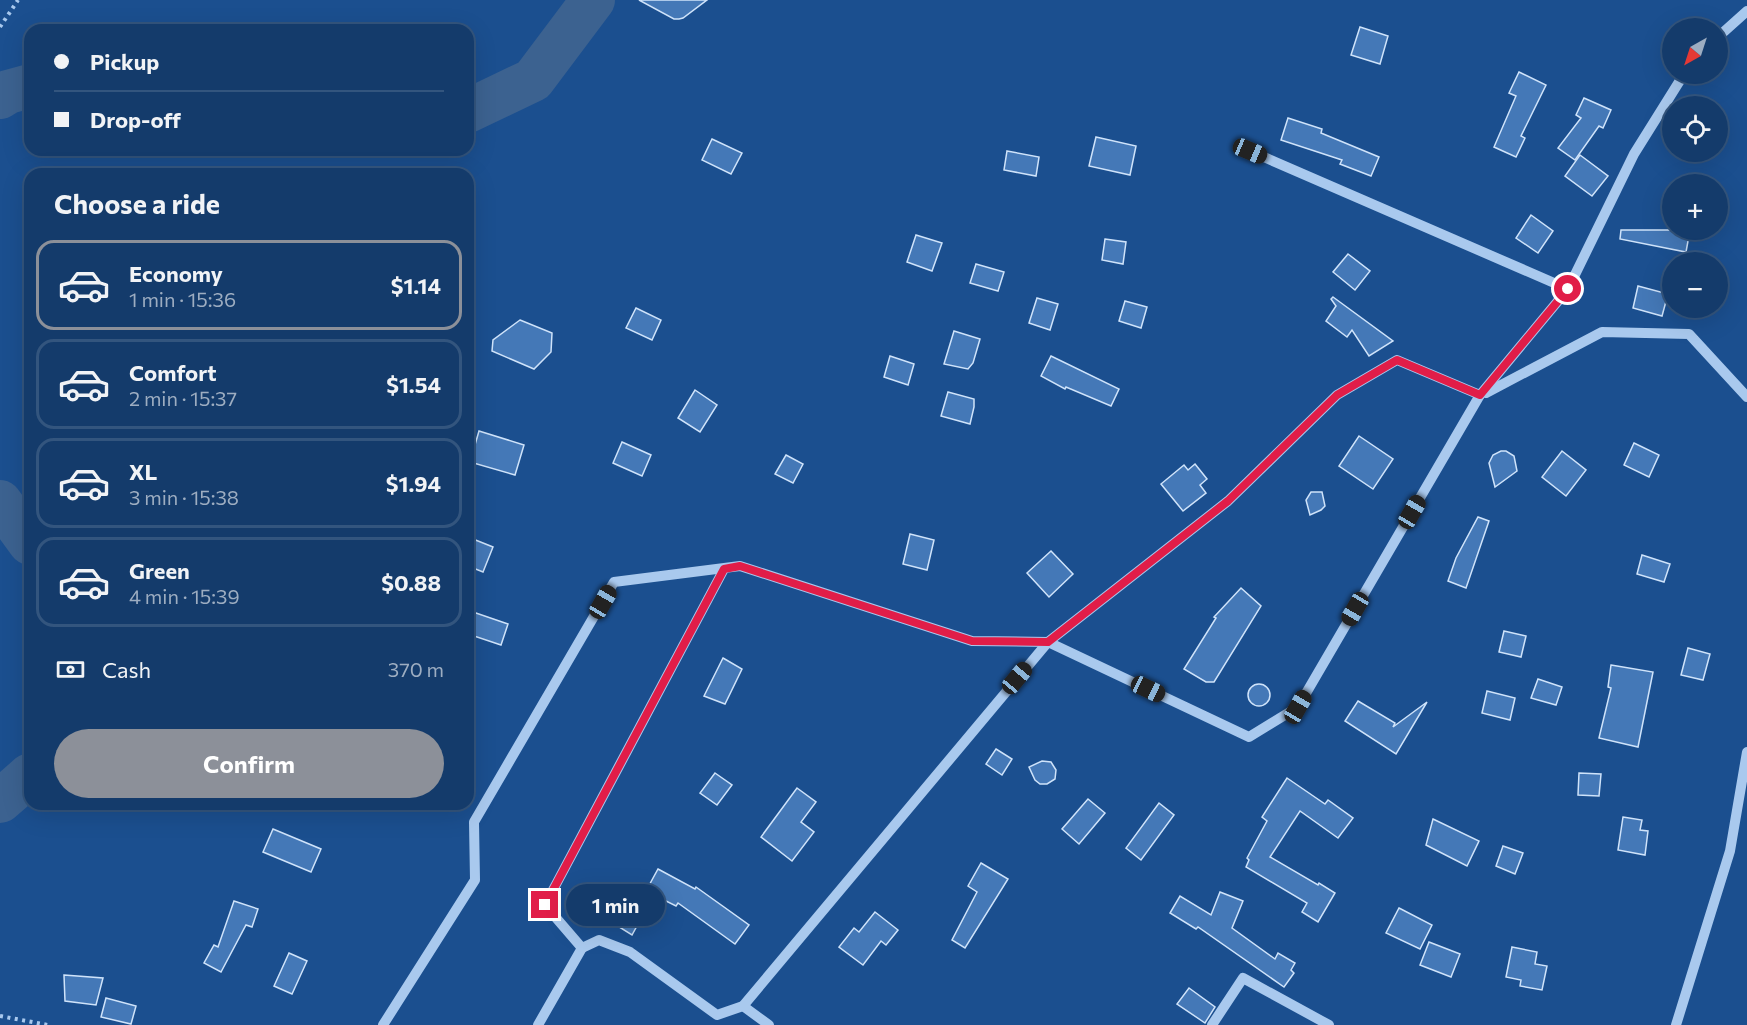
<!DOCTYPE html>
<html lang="en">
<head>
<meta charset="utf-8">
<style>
  body { margin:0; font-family:Commissioner,sans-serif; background:#214673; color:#f1f3f6; height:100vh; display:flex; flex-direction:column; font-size:22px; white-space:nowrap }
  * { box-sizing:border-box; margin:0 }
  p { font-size:20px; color:#9dadc1 }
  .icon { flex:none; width:33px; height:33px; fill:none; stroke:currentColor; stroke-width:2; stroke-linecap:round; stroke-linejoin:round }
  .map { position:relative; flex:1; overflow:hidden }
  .details { position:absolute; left:24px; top:168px; width:450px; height:642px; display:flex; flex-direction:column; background:#143b6b; border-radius:18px; box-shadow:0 6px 24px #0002,0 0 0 2px #33557e }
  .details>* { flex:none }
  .guide { position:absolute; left:24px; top:24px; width:450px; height:132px; border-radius:18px; box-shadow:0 6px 24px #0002,0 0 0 2px #33557e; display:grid; align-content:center; height:132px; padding:0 30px; background:#143b6b }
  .needle { width:39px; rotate:219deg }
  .tools { position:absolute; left:1662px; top:18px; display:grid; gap:12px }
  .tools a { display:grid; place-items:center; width:66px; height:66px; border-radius:50%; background:#143b6b; box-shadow:0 6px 24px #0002,0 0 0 2px #33557e; font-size:30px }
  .end { position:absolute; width:27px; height:27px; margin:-14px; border:8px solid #e11d48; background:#fff; box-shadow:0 0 0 3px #fff }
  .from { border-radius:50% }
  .bubble { position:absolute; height:42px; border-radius:21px; background:#143b6b; box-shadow:0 6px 24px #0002,0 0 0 2px #33557e; font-size:20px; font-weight:700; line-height:42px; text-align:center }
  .car { position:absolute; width:18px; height:36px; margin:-18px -9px; border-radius:8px; box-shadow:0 0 4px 2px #0007; background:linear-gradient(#222 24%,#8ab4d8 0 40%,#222 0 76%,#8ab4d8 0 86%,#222 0) }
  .guide b { display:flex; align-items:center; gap:21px; height:57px; font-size:22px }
  .guide b+b { border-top:2px solid #33557e }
  .guide i { width:15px; height:15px; background:#f1f3f6 }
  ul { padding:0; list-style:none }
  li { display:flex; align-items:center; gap:18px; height:90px; margin:0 12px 9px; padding:0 18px; border:3px solid #33557e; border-radius:18px }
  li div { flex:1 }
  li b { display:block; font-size:22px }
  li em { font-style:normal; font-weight:700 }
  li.selected { border-color:#8c9099 }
  li>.icon { width:54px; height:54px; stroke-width:1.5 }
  h2 { padding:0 30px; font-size:27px; line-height:72px }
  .pay { display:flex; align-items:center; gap:15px; height:66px; padding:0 30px; font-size:22px }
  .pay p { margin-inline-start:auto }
  .cta { display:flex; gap:12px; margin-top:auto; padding:12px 30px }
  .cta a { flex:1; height:69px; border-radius:36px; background:#8c9099; color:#fff; font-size:24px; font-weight:700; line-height:69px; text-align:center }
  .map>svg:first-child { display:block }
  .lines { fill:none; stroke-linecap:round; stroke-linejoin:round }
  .river { stroke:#3c6290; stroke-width:44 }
  .building { fill:#4478b7; stroke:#cfe3fa; stroke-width:1.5 }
  .path { stroke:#a9c9ee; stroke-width:4; stroke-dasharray:3 4.5; stroke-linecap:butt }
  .minor { stroke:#a9c9ee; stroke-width:10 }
  .route { stroke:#e11d48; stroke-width:8 }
</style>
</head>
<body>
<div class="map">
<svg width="1747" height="1025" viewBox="0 0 1747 1025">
  <rect width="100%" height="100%" fill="#1b4f8f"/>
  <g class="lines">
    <g class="river">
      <polyline points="0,97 8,92 30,86"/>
      <polyline points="468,111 533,80 593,0"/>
      <polyline points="0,502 30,543"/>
      <polyline points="0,801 30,775"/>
    </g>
  </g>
  <g class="building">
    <polygon points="639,0 707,0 683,18 679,19 674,19"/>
    <polygon points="1360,27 1388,36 1380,64 1351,55"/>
    <polygon points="1519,72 1546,85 1521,136 1525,138 1516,157 1494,147 1516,96 1509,93"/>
    <polygon points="1584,98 1611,110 1603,128 1599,126 1575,160 1558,148 1581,118 1576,115"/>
    <polygon points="1288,118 1322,129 1321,133 1379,157 1371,176 1340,164 1342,160 1281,140"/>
    <polygon points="1096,137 1136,146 1130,175 1089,166"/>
    <polygon points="712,139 742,153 731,174 702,160"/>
    <polygon points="1007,151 1039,157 1036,176 1004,170"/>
    <polygon points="1580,155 1608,176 1592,196 1565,176"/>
    <polygon points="1531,215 1553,231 1538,253 1516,238"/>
    <polygon points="1621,230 1690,230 1686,252 1620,239"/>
    <polygon points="916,235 942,243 932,271 907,262"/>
    <polygon points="1105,239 1126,242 1123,264 1102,260"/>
    <polygon points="1348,254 1370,271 1355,290 1333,272"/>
    <polygon points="976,264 1004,272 998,291 970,283"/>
    <polygon points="1638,286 1668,294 1662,316 1633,308"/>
    <polygon points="1333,297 1393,341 1369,356 1352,330 1347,337 1326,321 1336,306 1331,299"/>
    <polygon points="1037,298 1058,304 1050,330 1029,323"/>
    <polygon points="1125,301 1147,307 1141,328 1119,321"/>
    <polygon points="636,308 661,320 652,340 626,328"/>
    <polygon points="520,320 552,333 551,352 534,369 492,351 493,340"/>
    <polygon points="954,331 980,339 973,363 968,369 944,364"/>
    <polygon points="890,356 914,364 908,385 884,377"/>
    <polygon points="1051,356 1119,389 1111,406 1066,387 1065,389 1041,376"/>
    <polygon points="695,390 717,405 700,432 678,418"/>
    <polygon points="948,392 974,399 974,407 970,424 941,416"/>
    <polygon points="479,431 524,445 515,475 470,462"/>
    <polygon points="1359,436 1393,459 1373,489 1339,466"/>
    <polygon points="622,442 651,455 642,476 613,463"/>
    <polygon points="1634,443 1659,455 1649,477 1624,465"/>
    <polygon points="1501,451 1506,451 1514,456 1517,471 1495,487 1489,463 1493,455"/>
    <polygon points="1562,451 1586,470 1566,496 1542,477"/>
    <polygon points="786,455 803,464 793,483 775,474"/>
    <polygon points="1195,464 1207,479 1200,485 1206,493 1183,511 1161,484 1184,465 1188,470"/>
    <polygon points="1311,492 1322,492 1325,506 1321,510 1310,515 1306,500"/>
    <polygon points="1478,517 1489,521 1466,588 1448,581 1456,558"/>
    <polygon points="910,534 934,540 927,570 903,564"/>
    <polygon points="468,537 493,547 483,572 468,566"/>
    <polygon points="1051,551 1073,574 1049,597 1027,573"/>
    <polygon points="1642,555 1670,564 1664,582 1637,574"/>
    <polygon points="1241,588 1261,606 1214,682 1206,682 1184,669 1216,618 1214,617"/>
    <polygon points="473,612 508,624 501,645 468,634 468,628"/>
    <polygon points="1504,631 1526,636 1521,657 1499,652"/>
    <polygon points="1688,648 1710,654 1703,680 1681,675"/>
    <polygon points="723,658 742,669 725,704 704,696"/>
    <polygon points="1611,665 1653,672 1638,747 1599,738 1611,688 1608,687"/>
    <polygon points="1538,679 1562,687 1556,705 1531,698"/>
    <circle cx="1259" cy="695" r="11"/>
    <polygon points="1487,691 1515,698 1510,720 1482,713"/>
    <polygon points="1358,701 1395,723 1393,727 1427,702 1396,754 1345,721"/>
    <polygon points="996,749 1012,759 1002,775 986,764"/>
    <polygon points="1042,761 1051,762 1056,770 1055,779 1047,784 1040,784 1035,780 1029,767"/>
    <polygon points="715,773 732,785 717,805 700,793"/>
    <polygon points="1579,773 1601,774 1599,796 1578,795"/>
    <polygon points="1287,778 1325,804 1328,800 1353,818 1338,838 1300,811 1270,857 1318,885 1319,883 1335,893 1318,922 1302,912 1307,903 1246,867 1249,860 1247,858 1267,821 1262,817"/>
    <polygon points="797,788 816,802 801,822 814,832 792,861 761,837"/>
    <polygon points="1088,799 1105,813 1079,844 1062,829"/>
    <polygon points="1159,803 1174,815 1141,860 1126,848"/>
    <polygon points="1623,817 1642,820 1640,830 1648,831 1645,855 1618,850"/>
    <polygon points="1433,819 1479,841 1467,866 1426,845"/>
    <polygon points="273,829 321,849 311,872 263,852"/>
    <polygon points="1503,846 1523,853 1515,874 1496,866"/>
    <polygon points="981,863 1008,879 965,948 952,940 977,892 968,886"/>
    <polygon points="658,869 695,889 696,887 749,925 735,944 678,903 676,906 646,891"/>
    <polygon points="1220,892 1243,901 1232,928 1275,959 1278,953 1295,963 1291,970 1294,973 1284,987 1198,927 1196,929 1170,913 1180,896 1211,915"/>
    <polygon points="620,899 644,913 632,935 608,920"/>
    <polygon points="234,901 258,909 252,927 246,925 221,972 204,963 214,945 218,947"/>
    <polygon points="1399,908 1432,925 1420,949 1386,933"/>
    <polygon points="875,912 898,930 886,945 881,941 863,965 839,947 854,928 859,932"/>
    <polygon points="1429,942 1460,954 1451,977 1420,965"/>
    <polygon points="1512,947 1537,952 1535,964 1547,966 1542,990 1520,986 1521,980 1506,977"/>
    <polygon points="289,953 307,961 292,994 274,986"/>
    <polygon points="64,975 103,978 96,1005 65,1001"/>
    <polygon points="1189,988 1215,1007 1205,1023 1177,1004"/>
    <polygon points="106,998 136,1006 131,1024 101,1017"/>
  </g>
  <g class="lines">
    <g class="path">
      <polyline points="0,27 18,0"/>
      <polyline points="0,1016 48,1025"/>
    </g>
    <g class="minor">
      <polyline points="1718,37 1747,11"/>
      <polyline points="1250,151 1568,289"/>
      <polyline points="1486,393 1602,332 1689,334 1747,397"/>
      <polyline points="582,948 599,940 630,952 717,1015 743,1006 1048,642 1228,501 1337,395 1397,360 1480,395"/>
      <polyline points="743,1006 769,1025"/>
      <polyline points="383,1025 475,880 474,822 614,582 740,566 972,641 1048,642 1249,737 1298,707 1480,395 1568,289 1634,154 1684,74"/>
      <polyline points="538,1025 582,948 545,905 724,569"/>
      <polyline points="1212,1025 1243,978 1329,1025"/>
      <polyline points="1676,1025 1730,851 1747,752"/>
    </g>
  </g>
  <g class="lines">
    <polyline class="route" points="545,905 724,569 740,566 972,641 1048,642 1228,501 1337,395 1397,360 1480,395 1568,289"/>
  </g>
</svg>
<div class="tools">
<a><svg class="needle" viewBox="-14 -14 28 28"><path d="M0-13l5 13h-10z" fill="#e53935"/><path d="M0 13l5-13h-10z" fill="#9dadc1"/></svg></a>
<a><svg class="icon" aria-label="locate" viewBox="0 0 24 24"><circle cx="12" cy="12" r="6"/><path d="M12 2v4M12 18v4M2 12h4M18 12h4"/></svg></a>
<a>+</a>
<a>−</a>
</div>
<i class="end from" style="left:1568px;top:289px"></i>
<i class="end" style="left:545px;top:905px"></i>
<div class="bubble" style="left:566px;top:884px;width:99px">1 min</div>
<i class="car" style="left:1250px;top:151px;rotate:113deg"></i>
<i class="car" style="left:1412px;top:512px;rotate:30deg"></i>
<i class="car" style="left:603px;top:602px;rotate:30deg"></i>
<i class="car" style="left:1355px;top:609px;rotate:210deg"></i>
<i class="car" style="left:1017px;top:678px;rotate:40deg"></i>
<i class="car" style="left:1148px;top:689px;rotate:115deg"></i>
<i class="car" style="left:1298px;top:707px;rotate:30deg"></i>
<div class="guide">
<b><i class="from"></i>Pickup</b>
<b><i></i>Drop-off</b>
</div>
<section class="details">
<h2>Choose a ride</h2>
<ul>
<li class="selected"><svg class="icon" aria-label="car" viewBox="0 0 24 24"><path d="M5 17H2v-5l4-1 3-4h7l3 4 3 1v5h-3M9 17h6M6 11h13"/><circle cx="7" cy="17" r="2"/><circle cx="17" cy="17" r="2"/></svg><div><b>Economy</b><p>1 min · 15:36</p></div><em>$1.14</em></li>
<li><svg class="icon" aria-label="car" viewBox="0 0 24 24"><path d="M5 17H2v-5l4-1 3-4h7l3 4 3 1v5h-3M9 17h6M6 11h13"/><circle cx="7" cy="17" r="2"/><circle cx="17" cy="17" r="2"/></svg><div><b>Comfort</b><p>2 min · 15:37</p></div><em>$1.54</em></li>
<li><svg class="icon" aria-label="car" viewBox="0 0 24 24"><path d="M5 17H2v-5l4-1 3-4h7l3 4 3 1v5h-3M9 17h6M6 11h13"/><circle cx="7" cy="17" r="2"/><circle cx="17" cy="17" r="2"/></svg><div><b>XL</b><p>3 min · 15:38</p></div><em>$1.94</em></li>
<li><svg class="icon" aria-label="car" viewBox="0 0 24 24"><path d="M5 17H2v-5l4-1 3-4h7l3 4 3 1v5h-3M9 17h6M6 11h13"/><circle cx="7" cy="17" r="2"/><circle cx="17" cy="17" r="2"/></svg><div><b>Green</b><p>4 min · 15:39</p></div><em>$0.88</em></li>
</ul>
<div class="pay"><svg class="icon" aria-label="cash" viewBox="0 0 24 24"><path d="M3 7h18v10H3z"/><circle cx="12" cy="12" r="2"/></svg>Cash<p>370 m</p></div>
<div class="cta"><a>Confirm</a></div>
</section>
</div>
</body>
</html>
